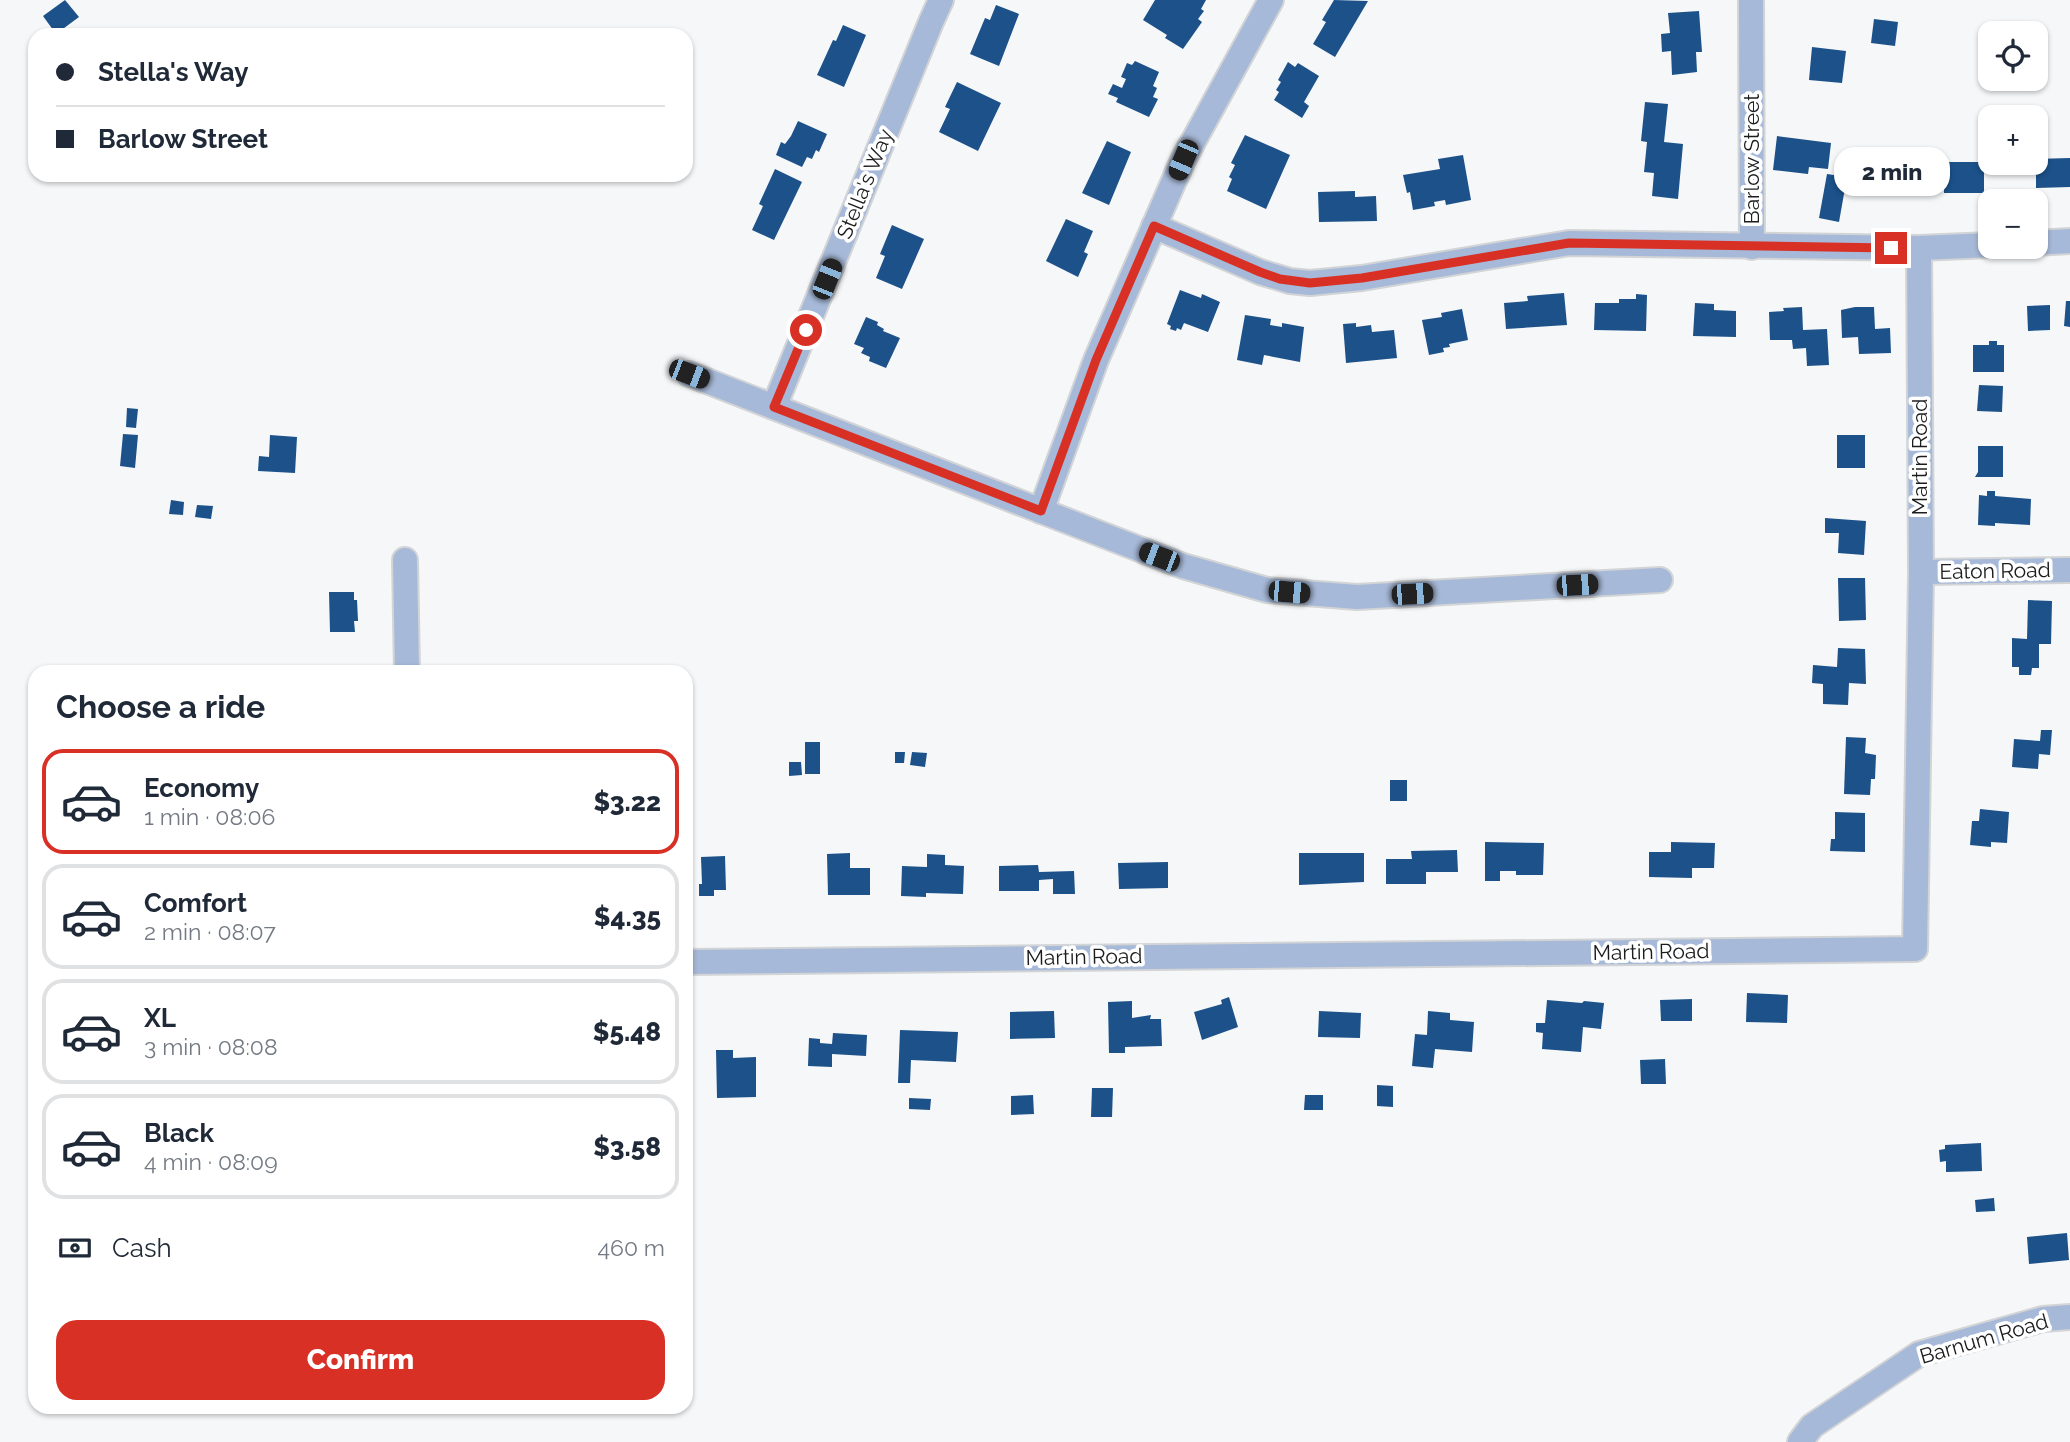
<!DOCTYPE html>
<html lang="en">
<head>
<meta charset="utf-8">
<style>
  body { margin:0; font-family:Raleway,sans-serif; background:#f6f6f7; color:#1f2937; height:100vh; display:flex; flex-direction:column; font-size:26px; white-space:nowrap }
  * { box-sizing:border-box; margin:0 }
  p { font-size:23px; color:#747a83 }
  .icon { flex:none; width:38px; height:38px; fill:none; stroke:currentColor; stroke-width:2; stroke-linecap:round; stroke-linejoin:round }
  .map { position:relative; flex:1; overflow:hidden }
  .drawer { position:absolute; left:28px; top:665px; width:665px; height:749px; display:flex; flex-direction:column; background:#fff; border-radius:21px; box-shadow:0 2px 5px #0004 }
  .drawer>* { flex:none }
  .hud { position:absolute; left:28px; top:28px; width:665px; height:154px; border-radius:21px; box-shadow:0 2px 5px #0004; display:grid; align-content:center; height:154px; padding:0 28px; background:#fff }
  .fabs { position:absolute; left:1978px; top:21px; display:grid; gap:14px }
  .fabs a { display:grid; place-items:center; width:70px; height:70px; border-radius:14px; background:#fff; box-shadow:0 2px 5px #0004; font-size:35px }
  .end { position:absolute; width:32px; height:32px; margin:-16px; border:9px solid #d93025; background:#fff; box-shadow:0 0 0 4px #fff }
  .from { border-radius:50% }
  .bubble { position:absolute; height:49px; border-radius:21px; background:#fff; box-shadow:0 2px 5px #0004; font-size:23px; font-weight:800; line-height:49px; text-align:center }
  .car { position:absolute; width:21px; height:42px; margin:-21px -10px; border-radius:9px; box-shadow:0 0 5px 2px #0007; background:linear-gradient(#222 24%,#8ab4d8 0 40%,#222 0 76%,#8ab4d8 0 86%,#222 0) }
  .hud b { display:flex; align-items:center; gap:24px; height:66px; font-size:26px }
  .hud b+b { border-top:2px solid #e0e1e3 }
  .hud i { width:18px; height:18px; background:#1f2937 }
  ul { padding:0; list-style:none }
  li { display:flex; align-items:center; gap:21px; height:105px; margin:0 14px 10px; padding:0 14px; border:4px solid #e0e1e3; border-radius:21px }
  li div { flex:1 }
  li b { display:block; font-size:26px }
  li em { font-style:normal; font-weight:800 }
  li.selected { border-color:#d93025 }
  li>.icon { width:63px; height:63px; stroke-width:1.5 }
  h2 { padding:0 28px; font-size:32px; line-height:84px }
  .pay { display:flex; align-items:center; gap:18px; height:77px; padding:0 28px; font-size:26px }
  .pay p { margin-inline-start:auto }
  .action { display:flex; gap:14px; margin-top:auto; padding:14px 28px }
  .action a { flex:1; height:80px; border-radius:21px; background:#d93025; color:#fff; font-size:28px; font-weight:800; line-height:80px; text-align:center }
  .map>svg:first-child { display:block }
  .building { fill:#1c5189 }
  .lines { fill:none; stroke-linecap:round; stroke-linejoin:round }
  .minor-casing { stroke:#d2d4d6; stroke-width:28 }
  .minor { stroke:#a7b9d8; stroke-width:24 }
  .route { stroke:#d93025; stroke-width:9 }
  .labels { text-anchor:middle; stroke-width:7; stroke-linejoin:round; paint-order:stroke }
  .street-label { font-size:21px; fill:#1b1c1d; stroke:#fff }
</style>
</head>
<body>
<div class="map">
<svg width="2070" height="1442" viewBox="0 0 2070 1442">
  <rect width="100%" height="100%" fill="#f5f7f9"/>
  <g class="building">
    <polygon points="65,0 79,17 56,34 43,16"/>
    <polygon points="1155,0 1206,0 1201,9 1204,11 1198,19 1202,22 1183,49 1165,38 1167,35 1143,20"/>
    <polygon points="1334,0 1368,1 1335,57 1313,44 1326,22 1322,20"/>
    <polygon points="996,5 1019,14 999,66 970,54 985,18 990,20"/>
    <polygon points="1699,11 1702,52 1696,52 1697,72 1672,75 1671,51 1662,52 1661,34 1670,33 1668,13"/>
    <polygon points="1874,19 1898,22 1895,46 1871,43"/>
    <polygon points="843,25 866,35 844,87 817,75 833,40 836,41"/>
    <polygon points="1812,47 1846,51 1842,83 1809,80"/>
    <polygon points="1135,61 1159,72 1153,86 1157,88 1153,97 1158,99 1149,117 1116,102 1118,98 1108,94 1113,84 1122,88 1126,79 1121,77 1127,63 1132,65"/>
    <polygon points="1288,62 1295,67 1298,63 1319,76 1304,102 1309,106 1302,118 1274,100 1279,92 1276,90 1281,82 1278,80"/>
    <polygon points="957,82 1001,103 978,151 939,132 950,109 945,107"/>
    <polygon points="1645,102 1668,104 1664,142 1683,144 1678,199 1652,196 1654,173 1644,172 1647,142 1641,141"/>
    <polygon points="798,121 827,134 819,152 816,150 812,159 807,157 802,167 776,155 781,142 785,144 791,136"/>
    <polygon points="1245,135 1290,155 1266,209 1227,191 1232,179 1229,177 1235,165 1231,163"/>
    <polygon points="1777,136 1831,143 1828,169 1809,167 1808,174 1773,170"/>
    <polygon points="1107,141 1131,152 1109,205 1082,193"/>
    <polygon points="1463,155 1471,200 1446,205 1445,200 1434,202 1435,206 1413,210 1410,192 1407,193 1403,175 1440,169 1438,159"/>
    <polygon points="2070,158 2070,187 2036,188 2036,175 2026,175 2026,163 2035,163 2035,159"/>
    <rect x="1944" y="162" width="40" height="31"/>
    <polygon points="775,169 802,182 774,240 752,230 763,206 759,204"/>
    <polygon points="1827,174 1847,177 1839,222 1819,218"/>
    <polygon points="1355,191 1355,197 1376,196 1377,221 1319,222 1318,192"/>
    <polygon points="1066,219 1093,231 1084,252 1088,254 1078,277 1046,261"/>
    <polygon points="892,225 924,239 902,289 876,278 885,256 880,254"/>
    <polygon points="1180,290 1201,298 1202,294 1220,302 1208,332 1184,323 1181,330 1177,328 1176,331 1170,329 1171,326 1167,324"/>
    <polygon points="1564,293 1567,325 1506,329 1504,303 1528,301 1527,296"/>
    <polygon points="1636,294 1647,295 1646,331 1594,330 1595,303 1619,303 1619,299 1636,299"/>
    <polygon points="2066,301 2070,301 2070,327 2064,326"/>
    <polygon points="1695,303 1714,304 1714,310 1736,311 1736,337 1693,336"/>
    <polygon points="2050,305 2050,330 2028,331 2027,306"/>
    <polygon points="1802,307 1803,330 1827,329 1829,365 1807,366 1806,348 1793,349 1792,340 1770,340 1769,312 1784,311 1783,308"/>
    <polygon points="1855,307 1874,307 1875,329 1890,328 1891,353 1859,354 1858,337 1842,338 1841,310"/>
    <polygon points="1462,309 1468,340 1449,344 1450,347 1443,348 1444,352 1429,355 1422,320 1442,317 1441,313"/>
    <polygon points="1245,315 1271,319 1270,325 1282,327 1282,323 1304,327 1300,362 1264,355 1262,365 1237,360"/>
    <polygon points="866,317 878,322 877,325 884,329 883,331 900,338 886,368 869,361 870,357 861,353 864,348 854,344"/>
    <polygon points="1356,323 1356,327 1371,325 1372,332 1394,330 1397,358 1346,363 1343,324"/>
    <polygon points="1989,341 1997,341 1997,345 2004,345 2004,372 1973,372 1973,345 1989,345"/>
    <polygon points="1979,385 2003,386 2002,412 1977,411"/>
    <polygon points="127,408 138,409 136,428 126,427"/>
    <polygon points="123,434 138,435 135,468 120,466"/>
    <polygon points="270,435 297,437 295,473 258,471 259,456 269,457"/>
    <rect x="1837" y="435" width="28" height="33"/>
    <polygon points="1978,446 2003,446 2003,477 1975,477 1978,472"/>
    <polygon points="1987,491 1995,491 1995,496 2031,499 2030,525 1995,523 1995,526 1978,525 1979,495 1987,496"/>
    <polygon points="171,500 184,502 183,515 169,514"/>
    <polygon points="197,505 213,506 211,519 195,517"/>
    <polygon points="1825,518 1866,521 1864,555 1838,553 1839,533 1825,533"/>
    <polygon points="1838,578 1865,578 1866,620 1839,621"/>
    <polygon points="329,592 354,592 354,600 357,600 358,621 354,621 355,632 330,632"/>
    <polygon points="2028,600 2052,601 2051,644 2039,644 2039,668 2032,668 2031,675 2019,675 2019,667 2012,667 2012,638 2027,639"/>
    <polygon points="1838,648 1865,649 1866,684 1849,683 1848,705 1823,704 1823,684 1812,683 1813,665 1837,667"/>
    <rect x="336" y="666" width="27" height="6"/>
    <polygon points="2041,730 2052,730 2050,755 2039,754 2038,769 2012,767 2014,739 2040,741"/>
    <polygon points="1846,737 1866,738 1865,753 1876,755 1875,779 1871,779 1870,795 1844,794"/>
    <rect x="805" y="742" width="15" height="32"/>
    <polygon points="895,752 905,752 904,763 895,763"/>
    <polygon points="912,752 927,753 925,767 910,765"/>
    <polygon points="789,762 801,762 802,775 789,776"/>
    <rect x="1390" y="780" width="17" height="21"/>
    <polygon points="1980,809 2009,812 2007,843 1991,842 1991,847 1970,845 1972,821 1979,821"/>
    <polygon points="1835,812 1865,813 1865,852 1830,851 1831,839 1835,839"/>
    <polygon points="1485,842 1544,843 1543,875 1516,875 1516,871 1500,871 1500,881 1485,881"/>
    <polygon points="1671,842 1715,843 1714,868 1692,868 1692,878 1649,877 1649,852 1671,852"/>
    <polygon points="1457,850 1458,872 1426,872 1426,884 1386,884 1386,859 1412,859 1411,851"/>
    <polygon points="850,853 850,868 870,868 870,895 828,895 827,854"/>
    <polygon points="1299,853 1364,853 1364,882 1299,885"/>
    <polygon points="927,854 945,855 945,865 964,866 963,894 926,893 926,897 901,896 902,866 927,867"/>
    <polygon points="725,856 726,890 714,890 714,896 699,896 699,884 702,884 701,857"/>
    <polygon points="1168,862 1168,888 1119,889 1118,863"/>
    <polygon points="1038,865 1039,872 1074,871 1075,894 1053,894 1053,879 1039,880 1039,891 999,891 999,866"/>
    <rect x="686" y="867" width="3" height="31"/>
    <polygon points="1747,993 1788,995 1787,1023 1746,1022"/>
    <polygon points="1229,997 1238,1027 1202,1040 1194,1012 1222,1004 1221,1000"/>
    <polygon points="1692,999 1692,1021 1661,1021 1660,1000"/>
    <polygon points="1547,1000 1582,1003 1584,1001 1604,1003 1601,1029 1583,1027 1581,1052 1542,1049 1543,1033 1536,1032 1536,1023 1545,1023"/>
    <polygon points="1132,1001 1132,1018 1151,1015 1150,1019 1161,1019 1162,1046 1125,1047 1125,1053 1109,1053 1108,1002"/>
    <polygon points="1054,1011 1055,1038 1010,1039 1010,1012"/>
    <polygon points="1319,1011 1361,1013 1360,1038 1318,1037"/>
    <polygon points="1428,1011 1450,1013 1450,1020 1474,1022 1472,1052 1435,1049 1433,1068 1412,1066 1415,1034 1427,1035"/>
    <polygon points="900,1030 958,1032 956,1062 911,1060 910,1083 898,1083"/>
    <polygon points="833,1033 867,1035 866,1056 832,1054 832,1067 808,1066 809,1038 820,1039 820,1043 832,1044"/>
    <polygon points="716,1050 733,1050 733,1058 756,1057 756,1097 717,1098"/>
    <polygon points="1665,1059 1666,1084 1641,1084 1640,1060"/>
    <polygon points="1377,1085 1393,1086 1393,1107 1377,1106"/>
    <polygon points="1092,1088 1113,1088 1112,1117 1091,1117"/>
    <polygon points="1033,1095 1034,1114 1011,1115 1011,1096"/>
    <polygon points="1305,1095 1323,1095 1323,1110 1304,1110"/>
    <polygon points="909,1098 931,1099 930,1110 909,1109"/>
    <polygon points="1981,1143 1982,1171 1946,1172 1946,1161 1940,1162 1939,1150 1945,1149 1945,1145"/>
    <polygon points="1994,1198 1995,1211 1976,1212 1975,1200"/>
    <polygon points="2067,1233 2069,1260 2029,1264 2027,1237"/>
  </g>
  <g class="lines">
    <defs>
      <g id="minor">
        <polyline points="1751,0 1752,247"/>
        <polyline points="1154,226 1260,272 1290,281 1310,283 1362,278 1569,243 1919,248 1990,245"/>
        <polyline points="2035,243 2070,241"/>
        <polyline points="689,374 1183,566 1267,590 1357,597 1660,580"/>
        <polyline points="774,407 931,22 941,0"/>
        <polyline points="1041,511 1096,360 1183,160 1271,0"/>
        <polyline points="405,560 407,672"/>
        <polyline points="1921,572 2070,570"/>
        <polyline points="686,962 1915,949 1921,572 1919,248"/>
        <polyline points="1800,1442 1812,1426 1919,1354 2043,1319 2070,1317"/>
      </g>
    </defs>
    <use href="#minor" class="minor-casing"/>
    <use href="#minor" class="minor"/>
  </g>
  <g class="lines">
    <polyline class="route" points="806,330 774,407 1041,511 1096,360 1154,226 1260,272 1280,279 1310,283 1362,278 1569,243 1891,248"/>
  </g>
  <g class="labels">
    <g class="street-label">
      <text transform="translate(1752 159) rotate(-90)" y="7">Barlow Street</text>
      <text transform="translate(865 184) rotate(-68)" y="7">Stella's Way</text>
      <text transform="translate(1920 457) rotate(-90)" y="7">Martin Road</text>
      <text transform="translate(1995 571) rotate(-1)" y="7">Eaton Road</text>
      <text transform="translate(1651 952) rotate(-1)" y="7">Martin Road</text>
      <text transform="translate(1084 957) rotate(-1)" y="7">Martin Road</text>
      <text transform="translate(1984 1339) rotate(-16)" y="7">Barnum Road</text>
    </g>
  </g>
</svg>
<div class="fabs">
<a><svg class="icon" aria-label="locate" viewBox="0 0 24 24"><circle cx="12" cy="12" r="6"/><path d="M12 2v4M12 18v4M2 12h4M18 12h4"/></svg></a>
<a>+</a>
<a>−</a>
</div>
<i class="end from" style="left:806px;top:330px"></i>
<i class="end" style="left:1891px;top:248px"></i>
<div class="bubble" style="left:1834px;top:147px;width:116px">2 min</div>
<i class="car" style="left:1183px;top:160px;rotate:203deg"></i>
<i class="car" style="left:827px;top:279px;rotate:22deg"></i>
<i class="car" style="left:689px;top:374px;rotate:111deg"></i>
<i class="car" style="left:1159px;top:557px;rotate:291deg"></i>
<i class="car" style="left:1577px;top:585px;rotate:87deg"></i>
<i class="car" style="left:1289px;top:592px;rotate:95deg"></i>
<i class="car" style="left:1412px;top:594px;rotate:87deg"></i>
<div class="hud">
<b><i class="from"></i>Stella's Way</b>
<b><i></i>Barlow Street</b>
</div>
<section class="drawer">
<h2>Choose a ride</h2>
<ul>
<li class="selected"><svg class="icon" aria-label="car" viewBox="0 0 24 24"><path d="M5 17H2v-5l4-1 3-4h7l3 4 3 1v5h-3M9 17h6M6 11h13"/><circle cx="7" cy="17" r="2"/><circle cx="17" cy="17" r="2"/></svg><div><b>Economy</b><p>1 min · 08:06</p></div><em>$3.22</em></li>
<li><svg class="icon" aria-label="car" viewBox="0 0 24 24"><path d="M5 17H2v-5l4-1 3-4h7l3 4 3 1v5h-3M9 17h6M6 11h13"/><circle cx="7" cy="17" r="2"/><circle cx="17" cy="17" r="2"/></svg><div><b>Comfort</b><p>2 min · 08:07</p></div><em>$4.35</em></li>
<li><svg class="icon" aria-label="car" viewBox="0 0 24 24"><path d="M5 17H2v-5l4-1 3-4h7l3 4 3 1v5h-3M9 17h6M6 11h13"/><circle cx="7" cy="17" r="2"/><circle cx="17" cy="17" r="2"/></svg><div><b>XL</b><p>3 min · 08:08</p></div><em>$5.48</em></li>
<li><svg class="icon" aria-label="car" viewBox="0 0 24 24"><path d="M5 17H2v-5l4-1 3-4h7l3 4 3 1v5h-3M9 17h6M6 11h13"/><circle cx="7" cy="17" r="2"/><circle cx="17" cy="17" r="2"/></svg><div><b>Black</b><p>4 min · 08:09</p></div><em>$3.58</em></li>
</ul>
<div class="pay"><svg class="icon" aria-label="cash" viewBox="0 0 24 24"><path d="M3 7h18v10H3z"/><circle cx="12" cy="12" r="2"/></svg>Cash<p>460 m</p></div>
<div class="action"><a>Confirm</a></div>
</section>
</div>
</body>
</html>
